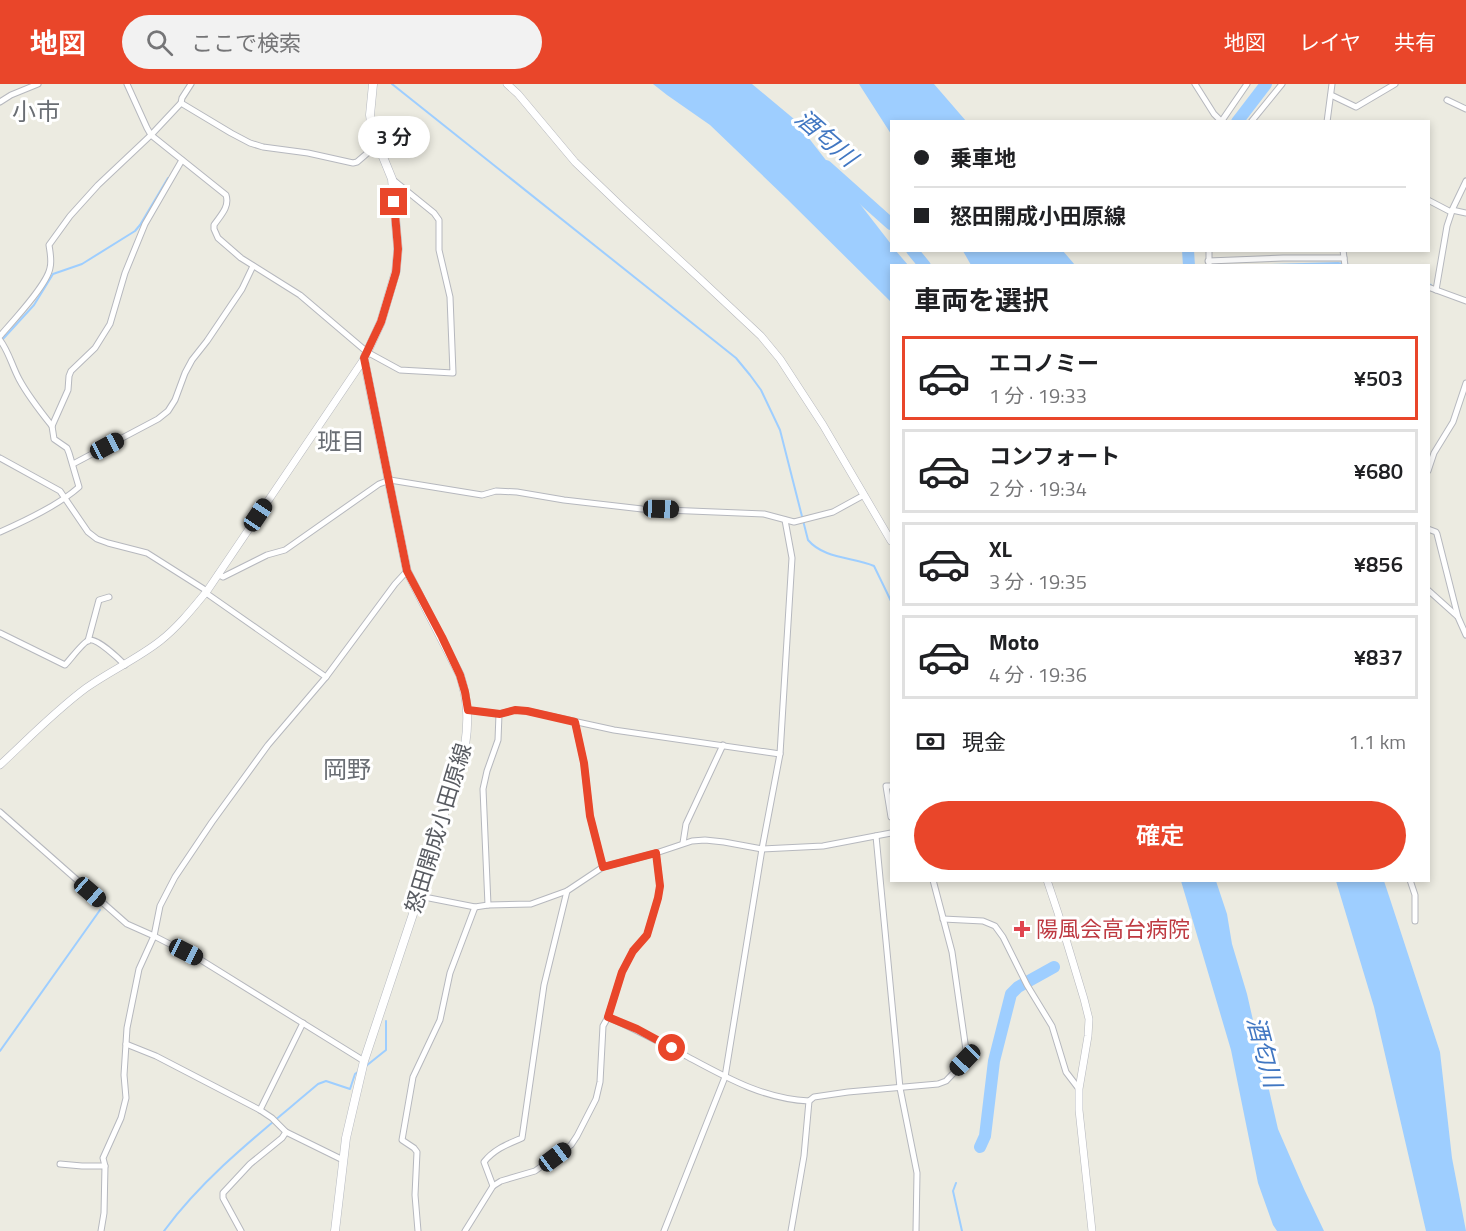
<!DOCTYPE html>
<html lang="ja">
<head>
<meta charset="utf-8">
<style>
  body { margin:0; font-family:"Titillium Web","Noto Sans JP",sans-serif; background:#f2f2f2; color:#202124; height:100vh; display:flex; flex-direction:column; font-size:22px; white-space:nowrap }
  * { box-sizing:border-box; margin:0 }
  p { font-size:20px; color:#757577 }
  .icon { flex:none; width:33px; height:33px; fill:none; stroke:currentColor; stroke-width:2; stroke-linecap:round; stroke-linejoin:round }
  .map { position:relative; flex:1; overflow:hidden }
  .side { position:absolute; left:890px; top:180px; width:540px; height:618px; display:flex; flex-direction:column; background:#fff; border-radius:0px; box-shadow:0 3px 9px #0003 }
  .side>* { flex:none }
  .guide { position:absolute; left:890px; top:36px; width:540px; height:132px; border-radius:0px; box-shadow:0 3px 9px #0003; display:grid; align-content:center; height:132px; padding:0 24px; background:#fff }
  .end { position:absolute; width:27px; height:27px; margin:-14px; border:8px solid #e9462a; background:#fff; box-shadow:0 0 0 3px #fff }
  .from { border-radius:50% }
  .bubble { position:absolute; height:42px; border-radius:21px; background:#fff; box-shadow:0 3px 9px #0003; font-size:20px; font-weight:600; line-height:42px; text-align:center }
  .car { position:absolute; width:18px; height:36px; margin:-18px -9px; border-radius:8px; box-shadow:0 0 4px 2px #0007; background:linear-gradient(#222 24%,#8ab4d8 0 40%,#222 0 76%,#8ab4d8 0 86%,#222 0) }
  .guide b { display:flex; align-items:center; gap:21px; height:57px; font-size:22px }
  .guide b+b { border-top:2px solid #e0e0e0 }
  .guide i { width:15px; height:15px; background:#202124 }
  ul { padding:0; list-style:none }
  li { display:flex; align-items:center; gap:18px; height:84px; margin:0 12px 9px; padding:0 12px; border:3px solid #e0e0e0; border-radius:0px }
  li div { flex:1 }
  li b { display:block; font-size:22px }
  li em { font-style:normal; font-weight:600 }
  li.selected { border-color:#e9462a }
  li>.icon { width:54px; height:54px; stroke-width:1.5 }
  h2 { padding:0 24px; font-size:27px; line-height:72px }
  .pay { display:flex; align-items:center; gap:15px; height:66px; padding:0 24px; font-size:22px }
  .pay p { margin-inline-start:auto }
  .action { display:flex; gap:12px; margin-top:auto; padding:12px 24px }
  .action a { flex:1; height:69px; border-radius:36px; background:#e9462a; color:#fff; font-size:24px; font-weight:600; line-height:69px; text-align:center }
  header { display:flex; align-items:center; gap:36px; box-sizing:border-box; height:84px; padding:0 30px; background:#e9462a; color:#fff }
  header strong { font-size:28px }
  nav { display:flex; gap:33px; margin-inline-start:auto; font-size:21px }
  .search { width:420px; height:54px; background:#f2f2f2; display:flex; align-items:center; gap:15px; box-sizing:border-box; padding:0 21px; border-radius:33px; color:#757577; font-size:22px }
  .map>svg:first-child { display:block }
  .water { fill:#9eceff }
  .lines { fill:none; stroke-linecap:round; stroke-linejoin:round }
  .stream { stroke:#9eceff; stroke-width:2 }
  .river { stroke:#9eceff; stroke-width:12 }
  .minor-casing { stroke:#b6b8be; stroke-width:7 }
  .tertiary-casing { stroke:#b6b8be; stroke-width:8 }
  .secondary-casing { stroke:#b6b9c0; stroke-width:9 }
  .minor { stroke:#fff; stroke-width:5 }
  .tertiary { stroke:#fff; stroke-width:7 }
  .secondary { stroke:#fff; stroke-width:8 }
  .route { stroke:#e9462a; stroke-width:8 }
  .health-dot { fill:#e0444e; stroke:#fff; stroke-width:2 }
  .labels { text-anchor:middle; stroke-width:6; stroke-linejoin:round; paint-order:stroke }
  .street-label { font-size:22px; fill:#595c62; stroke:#fff }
  .health-label { font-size:22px; fill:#be3a42; stroke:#fff; text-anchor:start }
  .neighbourhood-label { font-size:24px; fill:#6a6e74; stroke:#fff }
  .water-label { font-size:24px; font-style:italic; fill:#4177c2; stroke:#fff }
</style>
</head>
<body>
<header>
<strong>地図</strong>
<div class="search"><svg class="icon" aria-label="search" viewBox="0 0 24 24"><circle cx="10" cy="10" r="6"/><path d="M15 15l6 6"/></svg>ここで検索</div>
<nav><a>地図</a><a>レイヤ</a><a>共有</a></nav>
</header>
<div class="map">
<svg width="1466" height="1147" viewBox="0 0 1466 1147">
  <rect width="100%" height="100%" fill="#ecebe1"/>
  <g class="water">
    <polygon points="653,0 752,0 794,35 891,160 891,166 896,167 908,181 891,182 891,218 786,114 710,41 667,11"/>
    <polygon points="859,0 934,0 966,37 891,38 891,50"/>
    <polygon points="963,167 1063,167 1075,181 971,181"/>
    <polygon points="1181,797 1216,797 1227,830 1232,860 1247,910 1278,1045 1304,1105 1324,1147 1277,1147 1273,1141 1258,1099 1231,966"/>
    <polygon points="1336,797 1384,797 1389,812 1440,968 1452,1074 1466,1147 1426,1147 1374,923"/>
  </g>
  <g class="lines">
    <g class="stream">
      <path d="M392,0L736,274L750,291L761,306L780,346L808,456C824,475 853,473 874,482L891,517"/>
      <polyline points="1239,182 1338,179 1355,182"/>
      <polyline points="1428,200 1431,201"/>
      <polyline points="2,256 34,221 53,190 82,180 135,147 140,141 168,94"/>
      <polyline points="0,967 100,826"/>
      <polyline points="366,982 386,966 386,937"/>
      <polyline points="956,1099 953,1107 962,1147"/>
      <path d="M164,1147C206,1090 264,1046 318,1000L326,997L350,1005L355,990L359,987"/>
    </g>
    <g class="river">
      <polyline points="1237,38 1266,0"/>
      <polyline points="826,82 891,140"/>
      <polyline points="912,166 925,182"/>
      <polyline points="1188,166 1189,182"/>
      <polyline points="980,1063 985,1052 994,977 1011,910 1018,903 1054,883"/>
    </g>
    <defs>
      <g id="minor">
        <path d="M127,0L147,44L151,51L226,111C230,123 220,132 214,141V145L218,154L241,174L300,211L367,268L400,286L453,289L450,213L439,166V136L434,129L392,95"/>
        <polyline points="1195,0 1214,30 1221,37"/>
        <polyline points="1331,11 1356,23 1395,0"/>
        <polyline points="1447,16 1466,25"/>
        <polyline points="0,18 11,11 38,0"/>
        <polyline points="181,19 231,49 250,59 263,63 308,69 353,79 357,78 378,60"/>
        <polyline points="1221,38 1247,0"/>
        <polyline points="1251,38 1282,0"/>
        <polyline points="1327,38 1332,0"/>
        <polyline points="1428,116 1451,128"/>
        <polyline points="1452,126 1466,129"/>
        <polyline points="1209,166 1209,182"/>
        <polyline points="1343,166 1345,182"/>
        <polyline points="1208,177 1283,174 1344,174"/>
        <polyline points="1428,203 1466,217"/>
        <polyline points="1436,206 1447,142 1453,124 1466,97"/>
        <path d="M0,252C12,238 47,201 50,184C52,177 50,168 49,161L70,132L98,101L151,51L181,19L182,14L191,0"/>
        <path d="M0,256C9,268 12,282 19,295C28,312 40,327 52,342"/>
        <polyline points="0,374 60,407 88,448 97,455 108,459 147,469 207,507"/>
        <polyline points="73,380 158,335 168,327 175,316 185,289 192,276 207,257 242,205 253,182"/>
        <polyline points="1428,387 1434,369 1453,338 1466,299"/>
        <polyline points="1428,445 1436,448 1437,450 1458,533 1466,551"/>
        <path d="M0,448C25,437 59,421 79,403L69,369L67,364L54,355L52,342L68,306L69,292L71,287L95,264L110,240L125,189L145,140L182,76"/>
        <polyline points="218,490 223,493 267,471 285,466 379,400 390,396 482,411 496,407 517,408 564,416 642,425 764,430 794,438 833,428 864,411"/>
        <polyline points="1428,506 1457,532"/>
        <polyline points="206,509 326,593"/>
        <path d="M0,549L65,581C70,576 83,558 89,556C97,554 119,575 125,581"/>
        <polyline points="88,557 99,516 109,513"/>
        <polyline points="468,626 499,630 515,626 527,627 614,646 780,670"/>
        <polyline points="575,638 584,679 590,732 603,783"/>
        <polyline points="891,702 886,702 891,733"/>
        <polyline points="0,728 127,840 154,852 201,876 364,977"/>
        <polyline points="876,752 900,1004 917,1089 916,1147"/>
        <polyline points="683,759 686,740 723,661"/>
        <polyline points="1410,796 1415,811 1415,837"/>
        <polyline points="419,812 475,823 488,821 531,820 567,807 603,783 656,769 692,757 705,756 724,758 762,765 823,762 891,749"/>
        <polyline points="488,821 483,705 487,687 498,656 499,630"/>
        <polyline points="943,835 983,837 995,842 1003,853 1027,901 1052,942 1066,988 1079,1005"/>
        <path d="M608,933C635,945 661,959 688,973C727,994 764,1015 809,1017L814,1013L848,1008L938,1000L946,997L965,977L966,966L952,868L933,796"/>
        <polyline points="126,960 156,972 260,1026 272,1034 286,1048 343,1076"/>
        <polyline points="260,1026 303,939"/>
        <polyline points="60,1080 82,1082 105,1082"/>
        <path d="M493,1102L484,1078C494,1065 508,1060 522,1054L544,901L567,807"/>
        <polyline points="101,1147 104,1129 105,1082 103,1074 121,1034 126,1014 124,991 127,944 139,885 154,852 160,822 175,793 212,738 268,661 326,593 395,500 407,487"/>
        <polyline points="241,1147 223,1114 223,1109 250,1080 282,1054 286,1048"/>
        <polyline points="418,1147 415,1111 417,1068 414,1064 402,1056 413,993 440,936 450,889 475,823"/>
        <polyline points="465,1147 493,1102 501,1097 535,1087 571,1061 577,1052 596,1015 600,998 603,942 608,933 622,888 633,867 647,851 658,814 660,802 656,769"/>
        <polyline points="664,1147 725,993 762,765 780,670 792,474 785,436"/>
        <polyline points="791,1147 804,1072 809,1017"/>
      </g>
      <g id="tertiary">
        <polyline points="507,0 518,10 575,78 623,124 697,192 761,252 780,275 823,341 891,457"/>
        <path d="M0,681C28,655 55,627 86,604C110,587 137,575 160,557C178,543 193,524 207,507L364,275"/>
        <polyline points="1047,796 1058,829 1084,915 1089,935 1088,952 1079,1005 1079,1026 1092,1147"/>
      </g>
      <path id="secondary" d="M335,1147L346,1054L364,977L419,812L465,662C469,636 468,616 460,591L407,487L364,275L381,238L396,187L398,165L392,95L372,46L370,31L373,0"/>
    </defs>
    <use href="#minor" class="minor-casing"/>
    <use href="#tertiary" class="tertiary-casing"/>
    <use href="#secondary" class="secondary-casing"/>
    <use href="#minor" class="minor"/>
    <use href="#tertiary" class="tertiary"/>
    <use href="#secondary" class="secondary"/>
  </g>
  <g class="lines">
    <polyline class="route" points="394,118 398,165 396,188 381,238 364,274 407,487 442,553 460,591 465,608 468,626 500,630 515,626 527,627 575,638 584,679 590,732 603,783 656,769 660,802 658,814 647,851 633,867 622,888 608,933 637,945 672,964"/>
  </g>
  <path class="health-dot" d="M1019 836h6v6h6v6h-6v6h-6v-6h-6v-6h6z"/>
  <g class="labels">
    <g class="street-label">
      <text transform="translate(438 744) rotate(-73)" y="8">怒田開成小田原線</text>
    </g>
    <g class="health-label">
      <text x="1036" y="853">陽風会高台病院</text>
    </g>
    <g class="neighbourhood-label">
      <text x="36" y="36">小市</text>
      <text x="341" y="366">班目</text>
      <text x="347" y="694">岡野</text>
    </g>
    <g class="water-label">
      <text transform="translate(826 54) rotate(41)" y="8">酒匂川</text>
      <text transform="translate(1264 968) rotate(75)" y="8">酒匂川</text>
    </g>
  </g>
</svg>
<i class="end from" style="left:672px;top:964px"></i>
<i class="end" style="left:394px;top:118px"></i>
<div class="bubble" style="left:358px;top:32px;width:72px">3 分</div>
<i class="car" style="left:107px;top:362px;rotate:62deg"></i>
<i class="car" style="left:661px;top:425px;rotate:92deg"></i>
<i class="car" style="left:258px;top:431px;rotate:34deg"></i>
<i class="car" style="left:90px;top:808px;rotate:131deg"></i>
<i class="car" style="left:186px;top:868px;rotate:117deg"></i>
<i class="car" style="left:965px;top:976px;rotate:224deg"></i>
<i class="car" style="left:555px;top:1073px;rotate:53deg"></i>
<div class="guide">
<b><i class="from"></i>乗車地</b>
<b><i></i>怒田開成小田原線</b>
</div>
<section class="side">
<h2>車両を選択</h2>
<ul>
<li class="selected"><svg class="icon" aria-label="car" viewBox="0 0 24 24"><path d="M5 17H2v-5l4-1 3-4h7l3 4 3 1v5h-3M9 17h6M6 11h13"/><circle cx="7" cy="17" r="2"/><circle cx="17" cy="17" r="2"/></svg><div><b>エコノミー</b><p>1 分 · 19:33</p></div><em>¥503</em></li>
<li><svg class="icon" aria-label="car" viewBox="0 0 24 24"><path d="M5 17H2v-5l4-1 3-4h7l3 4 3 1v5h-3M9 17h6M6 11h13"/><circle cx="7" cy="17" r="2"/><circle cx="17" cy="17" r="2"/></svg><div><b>コンフォート</b><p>2 分 · 19:34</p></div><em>¥680</em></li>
<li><svg class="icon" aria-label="car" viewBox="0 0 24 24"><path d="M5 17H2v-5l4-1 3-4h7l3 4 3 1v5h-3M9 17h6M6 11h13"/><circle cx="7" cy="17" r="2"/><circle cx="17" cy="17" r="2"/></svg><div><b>XL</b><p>3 分 · 19:35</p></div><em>¥856</em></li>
<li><svg class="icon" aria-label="car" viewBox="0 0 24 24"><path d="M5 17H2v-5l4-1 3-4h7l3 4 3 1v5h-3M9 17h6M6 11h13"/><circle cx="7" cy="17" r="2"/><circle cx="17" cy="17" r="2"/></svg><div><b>Moto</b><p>4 分 · 19:36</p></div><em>¥837</em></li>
</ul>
<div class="pay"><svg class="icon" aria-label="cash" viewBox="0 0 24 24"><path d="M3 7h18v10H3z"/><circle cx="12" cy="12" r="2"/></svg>現金<p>1.1 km</p></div>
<div class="action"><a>確定</a></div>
</section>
</div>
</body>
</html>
